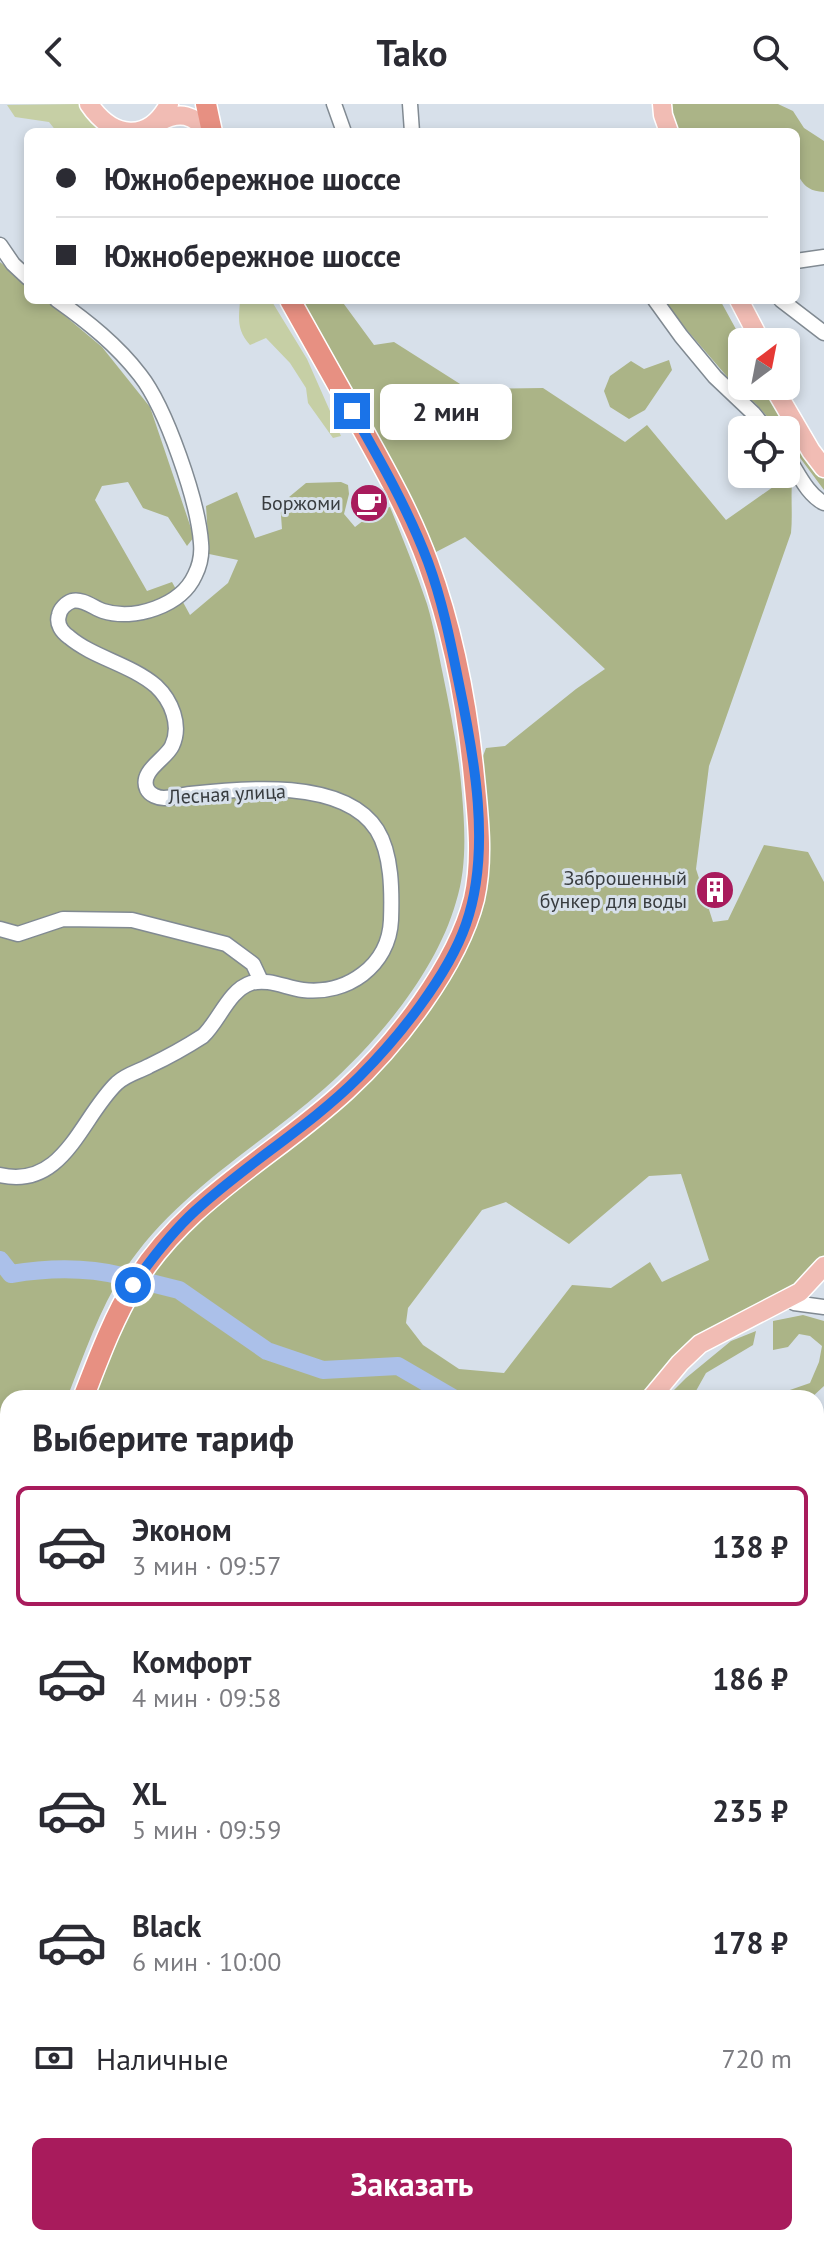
<!DOCTYPE html>
<html lang="ru">
<head>
<meta charset="utf-8">
<style>
  body { margin:0; font-family:"PT Sans",sans-serif; background:#f2f2f3; color:#2b2b33; height:100vh; display:flex; flex-direction:column; font-size:30px; white-space:nowrap }
  * { box-sizing:border-box; margin:0 }
  p { font-size:26px; color:#7c7c81 }
  .icon { flex:none; width:44px; height:44px; fill:none; stroke:currentColor; stroke-width:2; stroke-linecap:round; stroke-linejoin:round }
  .map { position:relative; flex:1; overflow:hidden }
  .side { position:absolute; left:0px; top:1286px; width:824px; height:856px; display:flex; flex-direction:column; background:#fff; border-radius:24px 24px 0 0; box-shadow:0 4px 12px #0003 }
  .side>* { flex:none }
  .hud { position:absolute; left:24px; top:24px; width:776px; height:176px; border-radius:12px; box-shadow:0 4px 12px #0003; display:grid; align-content:center; height:176px; padding:0 32px; background:#fff }
  .needle { width:52px; rotate:32deg }
  .controls { position:absolute; left:728px; top:224px; display:grid; gap:16px }
  .controls a { display:grid; place-items:center; width:72px; height:72px; border-radius:12px; background:#fff; box-shadow:0 4px 12px #0003; font-size:40px }
  .end { position:absolute; width:36px; height:36px; margin:-18px; border:10px solid #1a73e8; background:#fff; box-shadow:0 0 0 4px #fff }
  .from { border-radius:50% }
  .bubble { position:absolute; height:56px; border-radius:12px; background:#fff; box-shadow:0 4px 12px #0003; font-size:26px; font-weight:700; line-height:56px; text-align:center }
  .hud b { display:flex; align-items:center; gap:28px; height:76px; font-size:30px }
  .hud b+b { border-top:2px solid #e1e1e2 }
  .hud i { width:20px; height:20px; background:#2b2b33 }
  ul { padding:0; list-style:none }
  li { display:flex; align-items:center; gap:24px; height:120px; margin:0 16px 12px; padding:0 16px; border:4px solid transparent; border-radius:12px }
  li div { flex:1 }
  li b { display:block; font-size:30px }
  li em { font-style:normal; font-weight:700 }
  li.selected { border-color:#a81b5c }
  li>.icon { width:72px; height:72px; stroke-width:1.5 }
  h2 { padding:0 32px; font-size:36px; line-height:96px }
  .pay { display:flex; align-items:center; gap:20px; height:88px; padding:0 32px; font-size:30px }
  .pay p { margin-inline-start:auto }
  .cta { display:flex; gap:16px; margin-top:auto; padding:16px 32px }
  .cta a { flex:1; height:92px; border-radius:12px; background:#a81b5c; color:#fff; font-size:32px; font-weight:700; line-height:92px; text-align:center }
  header { display:flex; justify-content:space-between; align-items:center; height:104px; padding:0 32px; background:#fff; font-size:36px; font-weight:700 }
  .map>svg:first-child { display:block }
  .green { fill:#c6cfa5 }
  .forest { fill:#abb487; fill-rule:evenodd }
  .lines { fill:none; stroke-linecap:round; stroke-linejoin:round }
  .river { stroke:#abc0e9; stroke-width:18 }
  .minor-casing { stroke:#818a92; stroke-width:17 }
  .major-casing { stroke:#fff; stroke-width:21 }
  .highway-casing { stroke:#fff; stroke-width:23 }
  .minor { stroke:#fff; stroke-width:14 }
  .major { stroke:#f1bcb4; stroke-width:18 }
  .highway { stroke:#e79082; stroke-width:20 }
  .route { stroke:#1a73e8; stroke-width:10 }
  .labels { text-anchor:middle; stroke-width:6; stroke-linejoin:round; paint-order:stroke }
  .poi-label { font-size:20px; fill:#383c3f; stroke:#d7e0ea; text-anchor:end }
  .street-label { font-size:20px; fill:#383c3f; stroke:#d7e0ea }
</style>
</head>
<body>
<header><svg class="icon" aria-label="back" viewBox="0 0 24 24"><path d="M15 5l-7 7 7 7"/></svg>Tako<svg class="icon" aria-label="search" viewBox="0 0 24 24"><circle cx="10" cy="10" r="6"/><path d="M15 15l6 6"/></svg></header>
<div class="map">
<svg width="824" height="2142" viewBox="0 0 824 2142">
  <rect width="100%" height="100%" fill="#d7e0ea"/>
  <g class="green">
    <polygon points="80,0 110,28 57,28 49,18 15,13 7,1"/>
    <path d="M240,196H271L307,255L341,332L333,334L308,299L306,284L290,259L266,234L250,241C236,225 239,214 240,196Z"/>
  </g>
  <g class="forest">
    <path d="M667,0H778L793,7L804,24L824,37V88C790,87 796,51 796,28H677Z"/>
    <path d="M0,158L28,181V196H46L102,243L150,303L194,433L187,442L168,413L143,404L128,378L102,382L95,396L147,487L172,478L190,511L228,479L238,456L209,450L206,402L237,388L255,434L282,425L280,398H283L306,379L341,378L348,381L349,390L344,410L355,423L378,405L390,403C403,435 416,467 427,500C434,523 438,547 443,571C451,610 459,650 462,690C465,726 467,764 456,798C436,868 378,937 325,984C257,1044 175,1089 124,1167C99,1206 84,1251 67,1294H8V1415L0,1426Z"/>
    <path d="M295,196H341L374,241L394,238L468,285L543,284L625,338L647,321L726,416L793,369C790,389 793,409 791,429L709,662L696,765L713,818L728,816L764,741L808,748L824,778V1154L806,1177L737,1216L644,1294H88L112,1232L181,1126L334,1001L464,831L479,663L486,644L505,642L576,585L605,565L465,433L436,448L408,393ZM681,1070L709,1156L662,1178L650,1158L611,1184L572,1181L504,1269L459,1265L423,1241L406,1219L408,1204L482,1106L506,1098L569,1140L649,1072Z"/>
    <polygon points="661,196 720,196 743,238 742,282 768,282 824,360 824,386 786,335 786,326 779,326 756,300 736,283"/>
    <polygon points="669,256 672,266 645,306 629,315 610,303 604,287 610,272 631,257 644,265"/>
    <polygon points="803,1211 824,1217 824,1282 811,1294 780,1294 787,1287 810,1279 819,1258 822,1242 810,1232 799,1230 788,1243 773,1246 773,1217"/>
    <polygon points="756,1227 753,1241 706,1269 692,1294 666,1294 686,1274 731,1237"/>
    <polygon points="8,1451 8,1727 0,1754 0,1459"/>
    <polygon points="816,1485 824,1491 824,1610 818,1615 818,1629 816,1632"/>
    <polygon points="0,1784 8,1799 8,2055 0,2077"/>
    <polygon points="824,2012 824,2142 511,2142 509,2134 816,2134 816,2020"/>
    <polygon points="11,2134 115,2134 124,2139 125,2142 10,2142"/>
  </g>
  <g class="lines">
    <g class="river">
      <path d="M0,1156L11,1170C47,1164 86,1163 122,1172"/>
      <polyline points="143,1177 179,1186 267,1247 323,1266 398,1262 453,1294"/>
      <polyline points="816,1499 824,1507"/>
    </g>
    <defs>
      <g id="minor">
        <polyline points="334,0 344,28"/>
        <polyline points="410,0 412,28"/>
        <polyline points="0,141 13,160 28,174"/>
        <polyline points="796,157 824,153"/>
        <polyline points="655,196 681,232 715,273 753,309 767,326"/>
        <polyline points="781,196 824,229"/>
        <path d="M786,351C797,366 806,390 824,399"/>
        <polyline points="0,825 18,830 63,815 132,816 226,840 253,860 261,877"/>
        <path d="M0,1071C64,1086 81,1013 117,979C127,970 138,968 149,962C168,953 186,943 203,932C219,917 229,886 251,879C269,874 286,884 303,886C347,891 389,862 391,816C392,788 392,750 377,726C344,674 243,684 190,690C181,691 173,694 164,694C158,694 150,691 147,685C139,667 166,655 172,642C182,621 171,596 156,582C130,560 94,554 69,533C62,528 56,520 59,511C60,505 66,499 72,497C82,494 94,504 103,507C134,517 181,502 195,471C200,461 202,449 201,439C198,397 166,304 140,271C117,241 88,218 57,196"/>
        <polyline points="790,1194 794,1199 824,1203"/>
        <polyline points="816,1449 824,1453"/>
        <polyline points="0,1773 8,1753"/>
        <polyline points="301,2142 313,2134"/>
      </g>
      <g id="major">
        <path d="M89,0C112,34 148,40 169,0"/>
        <polyline points="662,0 663,11 669,28"/>
        <path d="M159,18C181,6 192,11 210,28"/>
        <polyline points="739,196 761,238"/>
        <polyline points="773,282 811,347 824,364"/>
        <polyline points="651,1294 680,1259 700,1240 800,1188 824,1162"/>
        <polyline points="3,2142 8,2111"/>
      </g>
      <g id="highway">
        <polyline points="206,0 212,28"/>
        <path d="M83,1294C98,1256 112,1217 133,1182C184,1096 275,1052 346,986C396,940 457,862 474,795C483,755 478,714 474,673C467,601 453,527 428,459C411,412 387,369 363,326C338,282 314,239 290,196"/>
        <polyline points="0,1436 8,1427"/>
      </g>
    </defs>
    <use href="#minor" class="minor-casing"/>
    <use href="#major" class="major-casing"/>
    <use href="#highway" class="highway-casing"/>
    <use href="#minor" class="minor"/>
    <use href="#major" class="major"/>
    <use href="#highway" class="highway"/>
  </g>
  <g class="lines">
    <path class="route" d="M133,1181C152,1154 171,1129 195,1107C247,1059 309,1023 359,973C398,934 448,872 466,820C492,746 474,651 458,575C450,535 442,496 428,458C408,405 380,356 352,307"/>
  </g>
  <defs>
    <symbol id="cafe-disc" viewBox="-11 -11 22 22"><circle r="9.5" fill="#a81b5c" stroke="#d7e0ea"/><path d="M-5.5-4.5H6V0H3Q3 3.5 0 3.5H-2.5Q-5.5 3.5-5.5 0ZM3-3.2v2h1.7v-2ZM-6 4.5H4V6H-6Z" fill="#fff"/></symbol>
    <symbol id="building-disc" viewBox="-11 -11 22 22"><circle r="9.5" fill="#a81b5c" stroke="#d7e0ea"/><path d="M-4-6H4V6H1V3H-1V6H-4ZM-2.5-4.3h1.7v1.8h-1.7ZM.8-4.3h1.7v1.8H.8ZM-2.5-1h1.7V.8h-1.7ZM.8-1h1.7V.8H.8Z" fill="#fff"/></symbol>
  </defs>
  <g fill-rule="evenodd">
    <use href="#cafe-disc" x="347" y="377" width="44" height="44"/>
    <use href="#building-disc" x="693" y="764" width="44" height="44"/>
  </g>
  <g class="labels">
    <g class="poi-label">
      <text x="341" y="406">Боржоми</text>
      <text x="687" y="781">Заброшенный<tspan x="687" dy="23">бункер для воды</tspan></text>
    </g>
    <g class="street-label">
      <text transform="translate(227 690) rotate(-3)" y="7">Лесная улица</text>
    </g>
  </g>
</svg>
<div class="controls">
<a><svg class="needle" viewBox="-14 -14 28 28"><path d="M0-13l5 13h-10z" fill="#e53935"/><path d="M0 13l5-13h-10z" fill="#7c7c81"/></svg></a>
<a><svg class="icon" aria-label="locate" viewBox="0 0 24 24"><circle cx="12" cy="12" r="6"/><path d="M12 2v4M12 18v4M2 12h4M18 12h4"/></svg></a>
</div>
<i class="end from" style="left:133px;top:1181px"></i>
<i class="end" style="left:352px;top:307px"></i>
<div class="bubble" style="left:380px;top:280px;width:132px">2 мин</div>
<div class="hud">
<b><i class="from"></i>Южнобережное шоссе</b>
<b><i></i>Южнобережное шоссе</b>
</div>
<section class="side">
<h2>Выберите тариф</h2>
<ul>
<li class="selected"><svg class="icon" aria-label="car" viewBox="0 0 24 24"><path d="M5 17H2v-5l4-1 3-4h7l3 4 3 1v5h-3M9 17h6M6 11h13"/><circle cx="7" cy="17" r="2"/><circle cx="17" cy="17" r="2"/></svg><div><b>Эконом</b><p>3 мин · 09:57</p></div><em>138 ₽</em></li>
<li><svg class="icon" aria-label="car" viewBox="0 0 24 24"><path d="M5 17H2v-5l4-1 3-4h7l3 4 3 1v5h-3M9 17h6M6 11h13"/><circle cx="7" cy="17" r="2"/><circle cx="17" cy="17" r="2"/></svg><div><b>Комфорт</b><p>4 мин · 09:58</p></div><em>186 ₽</em></li>
<li><svg class="icon" aria-label="car" viewBox="0 0 24 24"><path d="M5 17H2v-5l4-1 3-4h7l3 4 3 1v5h-3M9 17h6M6 11h13"/><circle cx="7" cy="17" r="2"/><circle cx="17" cy="17" r="2"/></svg><div><b>XL</b><p>5 мин · 09:59</p></div><em>235 ₽</em></li>
<li><svg class="icon" aria-label="car" viewBox="0 0 24 24"><path d="M5 17H2v-5l4-1 3-4h7l3 4 3 1v5h-3M9 17h6M6 11h13"/><circle cx="7" cy="17" r="2"/><circle cx="17" cy="17" r="2"/></svg><div><b>Black</b><p>6 мин · 10:00</p></div><em>178 ₽</em></li>
</ul>
<div class="pay"><svg class="icon" aria-label="cash" viewBox="0 0 24 24"><path d="M3 7h18v10H3z"/><circle cx="12" cy="12" r="2"/></svg>Наличные<p>720 m</p></div>
<div class="cta"><a>Заказать</a></div>
</section>
</div>
</body>
</html>
